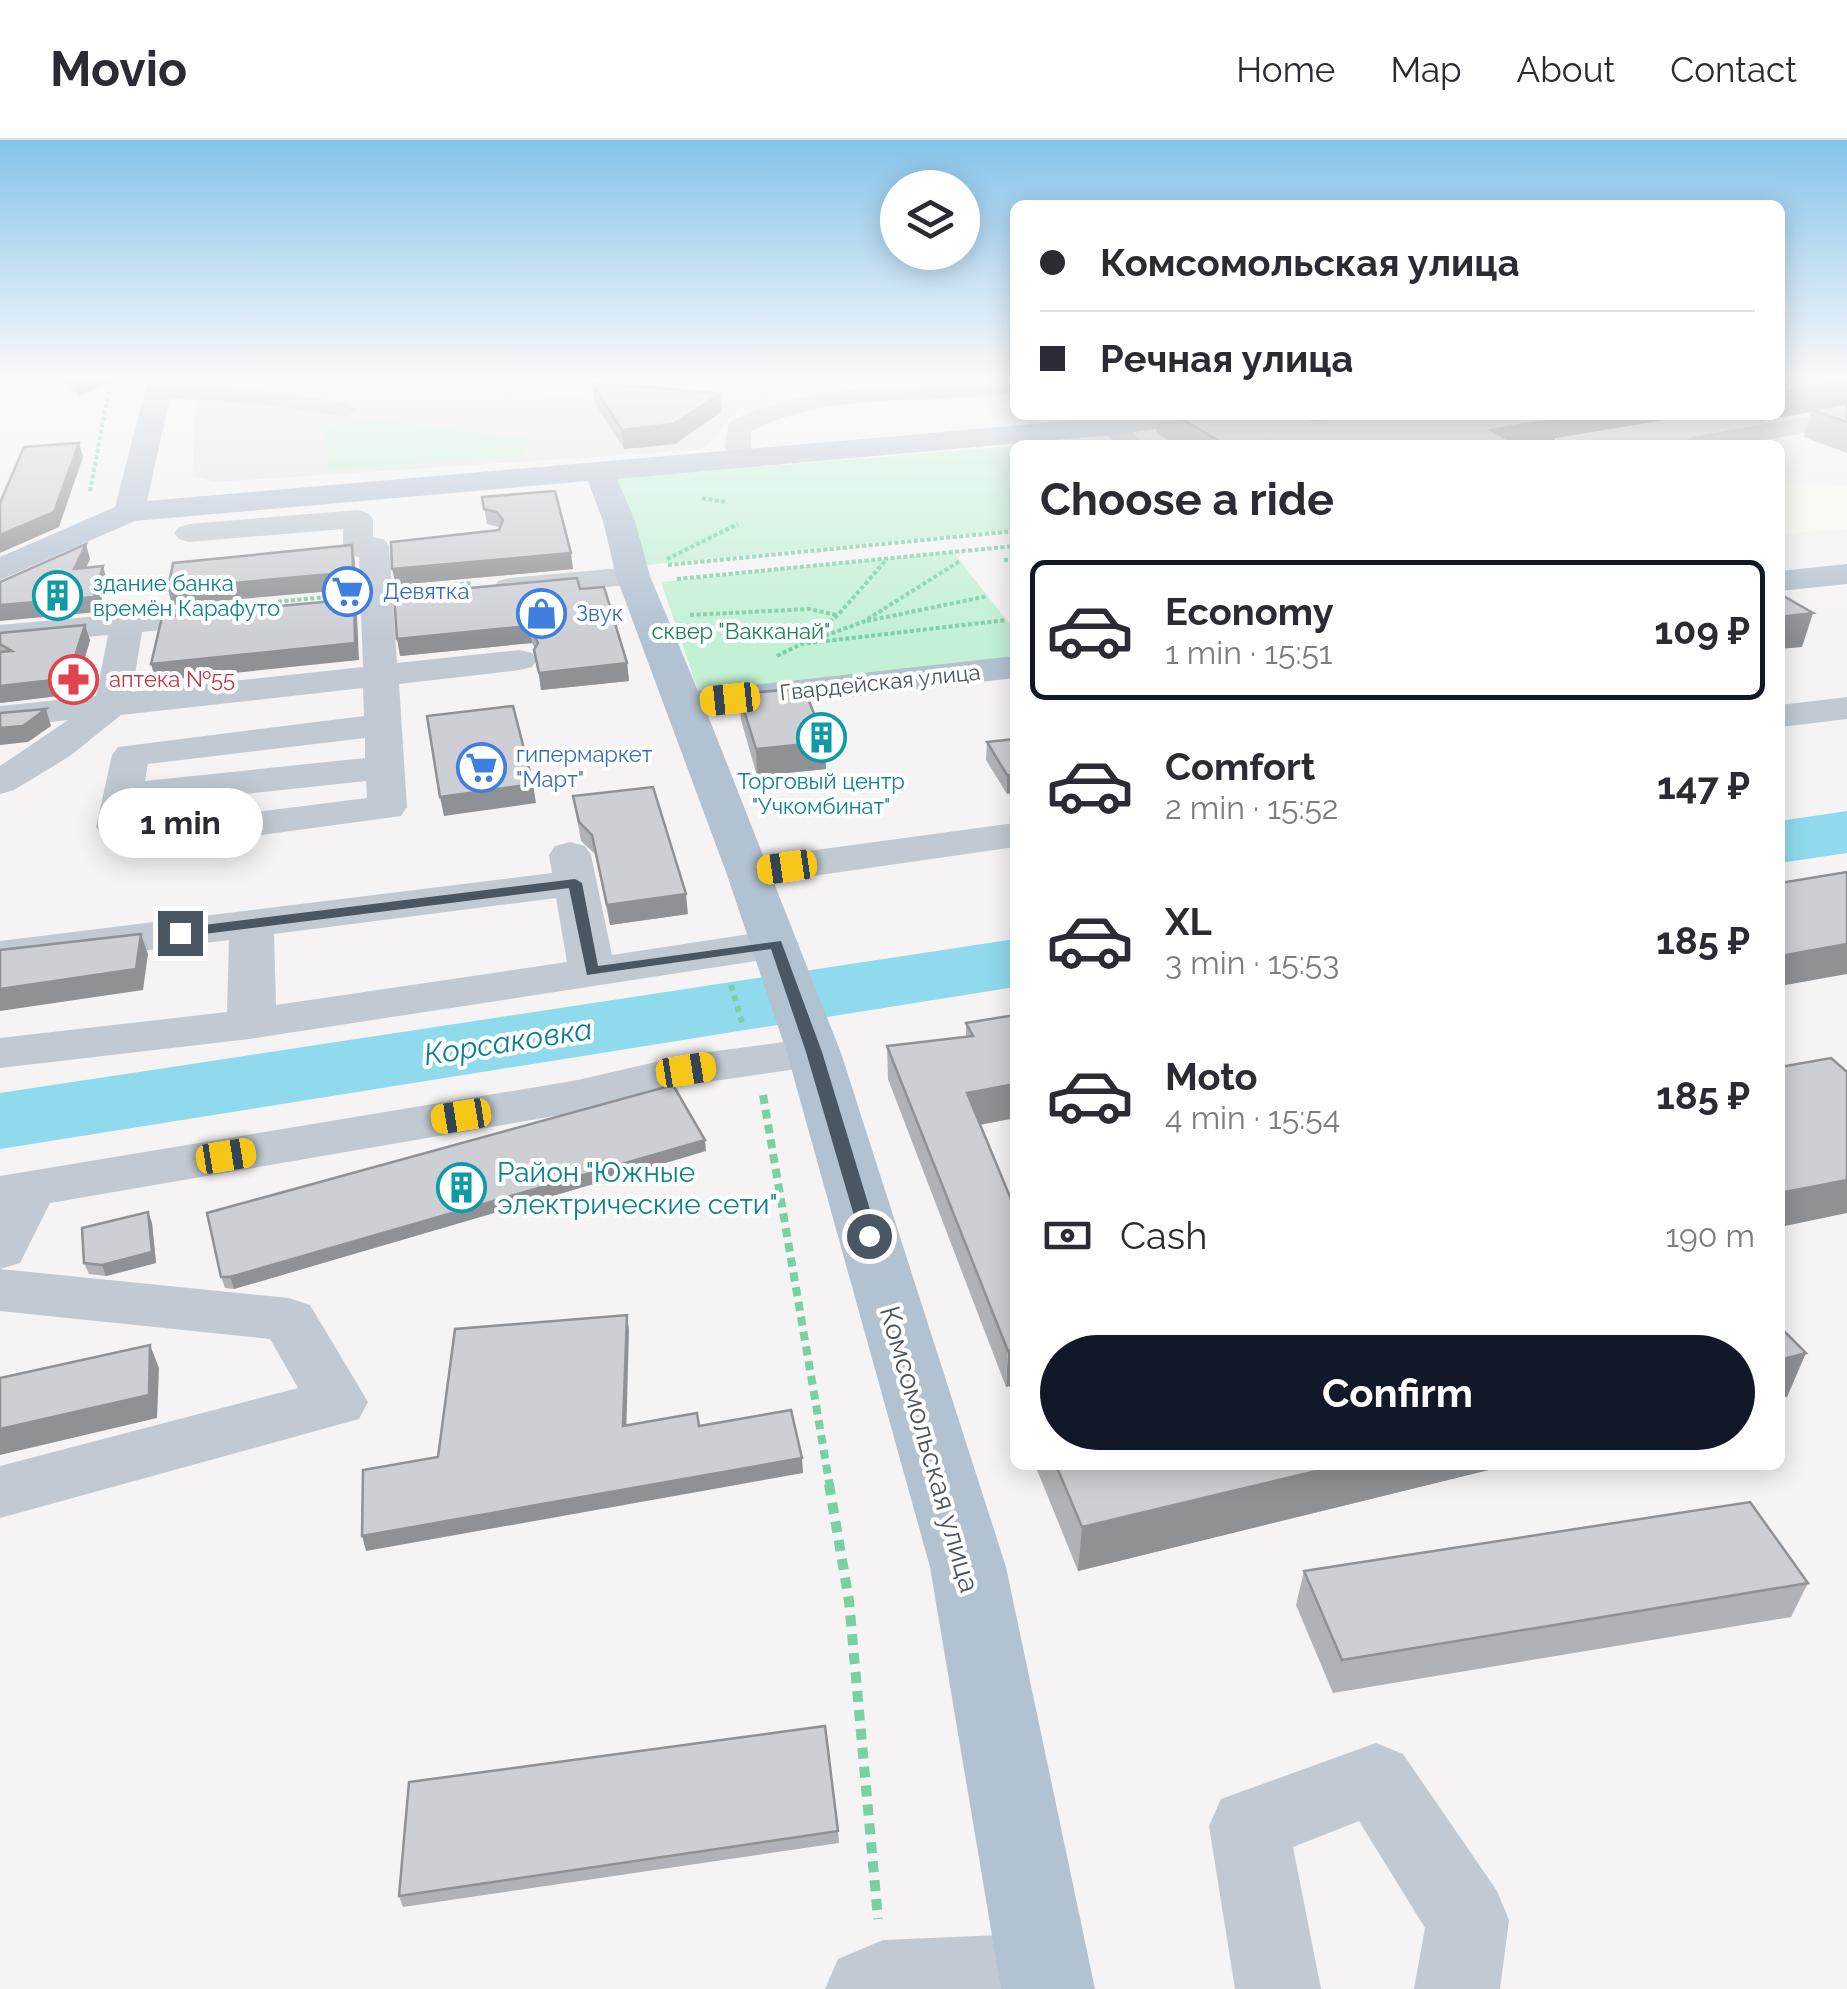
<!DOCTYPE html>
<html lang="en">
<head>
<meta charset="utf-8">
<style>
  body { margin:0; font-family:Raleway,sans-serif; background:#f2f2f3; color:#2b2b33; height:100vh; display:flex; flex-direction:column; font-size:38px; white-space:nowrap }
  * { box-sizing:border-box; margin:0 }
  p { font-size:32px; color:#7c7c81 }
  .icon { flex:none; width:55px; height:55px; fill:none; stroke:currentColor; stroke-width:2; stroke-linecap:round; stroke-linejoin:round }
  .map { position:relative; flex:1; overflow:hidden }
  .panel { position:absolute; left:1010px; top:300px; width:775px; height:1030px; display:flex; flex-direction:column; background:#fff; border-radius:15px; box-shadow:0 5px 25px #0003 }
  .panel>* { flex:none }
  .hud { position:absolute; left:1010px; top:60px; width:775px; height:220px; border-radius:15px; box-shadow:0 5px 25px #0003; display:grid; align-content:center; height:220px; padding:0 30px; background:#fff }
  .tools { position:absolute; left:880px; top:30px; display:grid; gap:20px }
  .tools a { display:grid; place-items:center; width:100px; height:100px; border-radius:50%; background:#fff; box-shadow:0 5px 25px #0003; font-size:50px }
  .end { position:absolute; width:45px; height:45px; margin:-22px; border:12px solid #4a5661; background:#fff; box-shadow:0 0 0 5px #fff }
  .from { border-radius:50% }
  .bubble { position:absolute; height:70px; border-radius:35px; background:#fff; box-shadow:0 5px 25px #0003; font-size:32px; font-weight:700; line-height:70px; text-align:center }
  .car { position:absolute; width:30px; height:60px; margin:-30px -15px; border-radius:12px; box-shadow:0 0 8px 2px #0007; background:linear-gradient(#f5c518 24%,#345 0 40%,#f5c518 0 76%,#345 0 86%,#f5c518 0) }
  .hud b { display:flex; align-items:center; gap:35px; height:95px; font-size:38px }
  .hud b+b { border-top:2px solid #e1e1e2 }
  .hud i { width:25px; height:25px; background:#2b2b33 }
  ul { padding:0; list-style:none }
  li { display:flex; align-items:center; gap:30px; height:140px; margin:0 20px 15px; padding:0 10px; border:5px solid transparent; border-radius:15px }
  li div { flex:1 }
  li b { display:block; font-size:38px }
  li em { font-style:normal; font-weight:700 }
  li.active { border-color:#111827 }
  li>.icon { width:90px; height:90px; stroke-width:1.5 }
  h2 { padding:0 30px; font-size:45px; line-height:120px }
  .pay { display:flex; align-items:center; gap:25px; height:110px; padding:0 30px; font-size:38px }
  .pay p { margin-inline-start:auto }
  .button { display:flex; gap:20px; margin-top:auto; padding:20px 30px }
  .button a { flex:1; height:115px; border-radius:60px; background:#111827; color:#fff; font-size:40px; font-weight:700; line-height:115px; text-align:center }
  header { display:flex; align-items:center; gap:60px; box-sizing:border-box; height:140px; padding:0 50px; background:#fff; border-bottom:2px solid #e1e1e2 }
  header strong { font-size:48px }
  nav { display:flex; gap:55px; margin-inline-start:auto; font-size:35px }
  .map>svg:first-child { display:block }
  .commercial { fill:#fdf9ef }
  .education { fill:#e6e4e5 }
  .green { fill:#c3f1d5 }
  .lines { fill:none; stroke-linecap:round; stroke-linejoin:round }
  .river { fill:#90daee; fill-rule:evenodd }
  .path-far3 { stroke:#7ad0a6; stroke-width:4; stroke-dasharray:4 2.5; stroke-linecap:butt }
  .path-far2 { stroke:#7ad0a6; stroke-width:6; stroke-dasharray:6 5; stroke-linecap:butt }
  .path-far1 { stroke:#7ad0a6; stroke-width:8; stroke-dasharray:9 6; stroke-linecap:butt }
  .path { stroke:#7ad0a6; stroke-width:10; stroke-dasharray:11 8; stroke-linecap:butt }
  .minor { fill:#c1cad2; fill-rule:evenodd }
  .major { fill:#b3c2d1; fill-rule:evenodd }
  .wall { fill:#b0b2b7 }
  .shaded-wall { fill:#909195 }
  .building { fill:#cdcfd5; stroke:#909195; stroke-width:2.5 }
  .route { fill:#4a5661 }
  .labels { text-anchor:middle; stroke-width:8; stroke-linejoin:round; paint-order:stroke }
  .far-culture-label { font-size:22px; fill:#0d838f; stroke:#fff; text-anchor:start }
  .far-shop-label { font-size:22px; fill:#366cbe; stroke:#fff; text-anchor:start }
  .far-park-label { font-size:22px; fill:#17864f; stroke:#fff }
  .far-health-label { font-size:22px; fill:#be3a42; stroke:#fff; text-anchor:start }
  .far-street-label { font-size:22px; fill:#4a5661; stroke:#fff }
  .culture-label { font-size:28px; fill:#0d838f; stroke:#fff; text-anchor:start }
  .street-label { font-size:28px; fill:#4a5661; stroke:#fff }
  .water-label { font-size:30px; font-style:italic; fill:#0c7c9b; stroke:#fff }
</style>
</head>
<body>
<header>
<strong>Movio</strong>
<nav><a>Home</a><a>Map</a><a>About</a><a>Contact</a></nav>
</header>
<div class="map">
<svg width="1847" height="1849" viewBox="0 0 1847 1849">
  <rect width="100%" height="100%" fill="#f5f3f3"/>
  <polygon class="commercial" points="1780,342 1847,346 1847,389 1780,394"/>
  <polygon class="education" points="197,239 422,239 610,262 686,259 777,247 789,249 795,262 740,268 704,308 696,310 216,342 192,336"/>
  <g class="green">
    <polygon points="375,280 531,299 522,317 328,330 324,287"/>
    <polygon points="1015,306 1015,389 646,425 613,339"/>
    <polygon points="953,412 1015,491 1015,517 699,553 661,442"/>
  </g>
  <g class="lines">
    <g class="river">
      <polygon points="1847,671 1847,713 1780,723 1780,681"/>
      <polygon points="1015,799 1015,847 0,1009 0,953"/>
    </g>
    <g class="path-far3">
      <polyline points="90,351 110,244 123,243"/>
      <polyline points="702,358 725,362"/>
      <polyline points="667,419 738,384"/>
      <polyline points="1004,420 1015,419"/>
      <polyline points="668,425 1015,391"/>
      <polyline points="677,439 1015,406"/>
      <polyline points="415,449 472,443"/>
      <polyline points="265,463 337,456"/>
      <polyline points="690,475 809,469 837,475"/>
      <polyline points="867,481 988,456"/>
      <polyline points="813,500 863,482 960,421"/>
      <polyline points="804,502 838,475 887,419"/>
      <polyline points="777,516 801,504 1006,480"/>
    </g>
    <polyline class="path-far2" points="731,845 743,886"/>
    <polyline class="path-far1" points="763,955 830,1347"/>
    <polyline class="path" points="829,1344 849,1461 878,1779"/>
    <g class="minor">
      <path d="M1015,239V253C926,266 835,249 751,291V307L757,319L744,327L735,325L725,307L729,282C824,236 915,253 1015,239Z"/>
      <polygon points="157,245 228,246 346,263 358,270 346,277 252,263 148,257 145,252 148,247"/>
      <polygon points="1847,270 1847,286 1736,305 1678,305 1691,297"/>
      <polygon points="1111,279 1120,282 1147,305 1118,305 1098,287"/>
      <path d="M358,370L368,373L373,379V397L385,400L389,406L397,523L520,510L532,513L537,520L532,527L520,530L399,544L407,667L401,676L150,710L102,696L96,687L112,615L118,607L364,576L363,548L121,575L70,616L14,650L0,654V626L68,580L0,588V566L96,556L108,495L0,505V485L230,464L242,467L246,474L242,481L142,492L132,552L363,527L359,417L347,414L343,408V389L189,402L179,399L174,393L179,387L189,384ZM365,598V618L145,641L148,624ZM366,641L367,658L152,685L138,681L141,665Z"/>
      <polygon points="633,427 644,429 649,436 644,443 509,458 498,455 493,448 498,441 509,438"/>
      <polygon points="1847,557 1847,579 1780,587 1780,565"/>
      <polygon points="1015,683 1015,707 749,745 734,741 728,732 734,723 749,719"/>
      <path d="M570,702L585,706L591,715L612,815L776,790L792,794L799,804L792,814L776,818L249,899L0,928V898L227,872L229,800L0,829V801L552,733L549,715L555,706ZM556,758L567,822L276,865L274,794Z"/>
      <polygon points="814,898 832,902 839,913 832,924 686,945 578,972 50,1063 20,1123 0,1129 0,1036 578,940 686,915"/>
      <polygon points="0,1129 289,1158 310,1165 368,1262 359,1279 0,1378 0,1326 298,1248 270,1199 0,1171"/>
      <polygon points="1376,1603 1403,1614 1497,1751 1509,1780 1500,1849 1414,1849 1425,1788 1359,1681 1293,1707 1321,1849 1235,1849 1209,1686 1221,1659"/>
      <polygon points="1045,1793 1075,1805 1087,1835 1082,1849 825,1849 838,1819 883,1800"/>
    </g>
    <g class="major">
      <polygon points="148,239 174,239 147,361 1138,275 1215,275 1201,283 1111,295 617,339 635,381 650,436 698,551 1015,516 1015,538 707,573 841,913 1006,1427 1095,1849 1001,1849 930,1427 787,913 726,732 616,436 603,381 588,341 135,381 0,440 0,417 115,367"/>
      <polygon points="1847,424 1847,444 1780,451 1780,431"/>
    </g>
  </g>
  <g class="wall">
    <polygon points="61,239 118,239 79,256"/>
    <polygon points="1847,239 1847,313 1804,297 1811,272 1760,281 1737,275 1780,275"/>
    <polygon points="592,244 721,272 675,304 624,309 594,262"/>
    <polygon points="1157,275 1696,275 1555,298 1554,305 1176,305 1156,293"/>
    <polygon points="482,357 573,429 396,445 499,390 499,387 487,384"/>
    <polygon points="580,449 627,523 629,541 541,550 535,509 532,503 400,516"/>
    <polygon points="0,493 90,500 74,555 59,551 58,556 0,563"/>
    <polygon points="739,554 826,629 757,636 741,580"/>
    <polygon points="1015,599 1007,654 986,620 987,602"/>
    <polygon points="573,656 688,774 610,785 595,714 581,701"/>
    <polygon points="966,883 1015,978 980,985 1015,1069 1006,1247 888,939 887,906 966,897"/>
    <polygon points="706,1011 234,1149 225,1148 221,1137"/>
    <polygon points="148,1072 152,1083 156,1123 106,1136 89,1134 84,1123"/>
    <polygon points="1035,1325 1509,1325 1078,1431"/>
    <polygon points="1304,1431 1808,1443 1791,1477 1333,1553 1296,1465"/>
    <polygon points="838,1691 839,1703 403,1767 399,1756"/>
  </g>
  <g class="shaded-wall">
    <polygon points="74,239 118,239 79,256"/>
    <polygon points="1847,241 1847,264 1812,270 1811,272 1760,281 1762,275 1780,275 1780,252"/>
    <polygon points="720,254 721,272 675,304 624,309 622,290"/>
    <polygon points="1545,275 1696,275 1555,298 1554,305 1488,305 1491,290"/>
    <polygon points="79,303 83,317 59,387 0,413 0,395"/>
    <polygon points="86,404 90,419 79,444 74,429"/>
    <polygon points="352,405 355,421 356,449 172,465 168,449"/>
    <polygon points="571,413 573,429 396,445 392,429"/>
    <polygon points="103,426 107,441 98,472 0,481 0,465"/>
    <polygon points="354,459 357,475 359,520 156,541 151,524"/>
    <polygon points="1813,473 1802,507 1780,509 1780,477"/>
    <polygon points="85,485 90,500 74,555 68,538"/>
    <polygon points="529,486 532,503 400,516 397,499"/>
    <polygon points="627,523 629,541 541,550 539,533"/>
    <polygon points="54,535 59,551 58,556 0,563 0,546"/>
    <polygon points="46,569 51,586 28,602 0,605 0,588"/>
    <polygon points="825,602 826,629 757,636 756,609"/>
    <polygon points="1007,635 1015,635 1015,653 1007,654"/>
    <polygon points="533,644 536,663 444,676 440,657"/>
    <polygon points="686,754 688,774 610,785 607,765"/>
    <polygon points="141,794 148,814 143,850 0,871 0,849"/>
    <polygon points="1847,804 1847,834 1780,846 1780,816"/>
    <polygon points="1015,944 1015,978 967,987 967,953"/>
    <polygon points="705,1000 706,1011 234,1149 230,1137"/>
    <polygon points="1847,1040 1847,1073 1780,1087 1780,1053"/>
    <polygon points="148,1072 152,1083 156,1123 106,1136 102,1125"/>
    <polygon points="627,1175 629,1190 626,1300 623,1286"/>
    <polygon points="150,1205 159,1228 157,1278 0,1315 0,1289"/>
    <polygon points="1015,1210 1015,1245 1006,1247 1008,1211"/>
    <polygon points="1806,1213 1787,1257 1780,1258 1780,1220"/>
    <polygon points="802,1318 803,1333 366,1411 362,1396"/>
    <polygon points="1341,1325 1509,1325 1078,1431 1082,1387"/>
  </g>
  <g class="building">
    <polygon points="1780,239 1847,239 1847,241 1780,252"/>
    <polygon points="592,244 651,247 720,254 673,284 622,290"/>
    <polygon points="1847,263 1847,282 1812,270"/>
    <polygon points="1175,275 1301,275 1311,280 1351,278 1349,275 1549,275 1559,279 1491,290 1518,305 1226,305"/>
    <polygon points="79,303 54,372 0,395 0,363 24,307"/>
    <polygon points="555,351 571,413 392,429 391,402 499,390 503,380 497,372 484,369 482,357"/>
    <polygon points="86,404 74,429 103,426 94,457 0,465 0,442"/>
    <polygon points="352,405 353,432 168,449 173,423"/>
    <polygon points="577,438 580,449 604,447 627,523 539,533 534,510 538,503 529,486 397,499 394,455"/>
    <polygon points="1780,454 1813,473 1780,477"/>
    <polygon points="354,459 355,503 151,524 162,477"/>
    <polygon points="85,485 68,538 54,535 53,540 0,546 0,512 12,511 0,504 0,493"/>
    <polygon points="804,548 825,602 756,609 739,554"/>
    <polygon points="513,566 533,644 440,657 427,576"/>
    <polygon points="46,569 23,586 0,588 0,573"/>
    <polygon points="1015,599 1015,635 1007,635 987,602"/>
    <polygon points="653,647 686,754 607,765 592,695 579,682 573,656"/>
    <polygon points="1847,732 1847,804 1780,816 1780,743"/>
    <polygon points="141,794 136,829 0,849 0,810"/>
    <polygon points="1015,875 1015,944 967,953 1015,1069 1015,1210 1008,1211 887,906 973,896 966,883"/>
    <polygon points="1831,918 1847,932 1847,1040 1780,1053 1780,927"/>
    <polygon points="673,945 705,1000 230,1137 221,1137 207,1073"/>
    <polygon points="148,1072 152,1112 102,1125 84,1123 82,1088"/>
    <polygon points="627,1175 623,1286 697,1273 699,1286 791,1270 802,1318 362,1396 363,1330 438,1317 455,1189"/>
    <polygon points="1780,1187 1806,1213 1780,1220"/>
    <polygon points="150,1205 149,1255 0,1289 0,1238"/>
    <polygon points="1056,1325 1341,1325 1082,1387"/>
    <polygon points="1750,1362 1808,1443 1342,1520 1304,1431"/>
    <polygon points="825,1586 838,1691 399,1756 409,1642"/>
  </g>
  <linearGradient id="sky" x2="0" y2="1"><stop stop-color="#85c3ea"/><stop offset="0.48" stop-color="#fafafa"/><stop offset="1" stop-color="#fafafa" stop-opacity="0"/></linearGradient>
  <rect width="1847" height="497" fill="url(#sky)"/>
  <polygon class="route" points="575,739 582,743 598,826 781,801 822,912 878,1096 876,1101 862,1101 860,1096 806,912 771,809 587,835 569,748 180,797 172,793 180,788"/>
  <defs>
    <symbol id="supermarket-ring" viewBox="-11 -11 22 22"><circle r="9.5" fill="#fff" stroke="#3f7fe0" stroke-width="1.5"/><path d="M-6-5.5h2.5l.6 2H6L4.5 2H-2.5L-4.4-4H-6ZM-1.5 3.2a1.3 1.3 0 1 0 .1 0ZM3 3.2a1.3 1.3 0 1 0 .1 0Z" fill="#3f7fe0"/></symbol>
    <symbol id="building-ring" viewBox="-11 -11 22 22"><circle r="9.5" fill="#fff" stroke="#0f9aa8" stroke-width="1.5"/><path d="M-4-6H4V6H1V3H-1V6H-4ZM-2.5-4.3h1.7v1.8h-1.7ZM.8-4.3h1.7v1.8H.8ZM-2.5-1h1.7V.8h-1.7ZM.8-1h1.7V.8H.8Z" fill="#0f9aa8"/></symbol>
    <symbol id="shop-ring" viewBox="-11 -11 22 22"><circle r="9.5" fill="#fff" stroke="#3f7fe0" stroke-width="1.5"/><path d="M-5-2.5h2.3a2.7 3.5 0 0 1 5.4 0H5L5.5 6h-11ZM-1.5-2.5h3a1.5 2.3 0 0 0-3 0Z" fill="#3f7fe0"/></symbol>
    <symbol id="pharmacy-ring" viewBox="-11 -11 22 22"><circle r="9.5" fill="#fff" stroke="#e0444e" stroke-width="1.5"/><path d="M-2-6h4v4h4v4h-4v4h-4v-4h-4v-4h4Z" fill="#e0444e"/></symbol>
  </defs>
  <g fill-rule="evenodd">
    <use href="#supermarket-ring" x="320" y="424" width="55" height="55"/>
    <use href="#building-ring" x="30" y="428" width="55" height="55"/>
    <use href="#shop-ring" x="514" y="446" width="55" height="55"/>
    <use href="#pharmacy-ring" x="46" y="512" width="55" height="55"/>
    <use href="#building-ring" x="794" y="570" width="55" height="55"/>
    <use href="#supermarket-ring" x="454" y="600" width="55" height="55"/>
    <use href="#building-ring" x="434" y="1020" width="55" height="55"/>
  </g>
  <g class="labels">
    <g class="far-culture-label">
      <text x="93" y="451">здание банка<tspan x="93" dy="25">времён Карафуто</tspan></text>
      <text x="821" y="649" text-anchor="middle">Торговый центр<tspan x="821" dy="25">"Учкомбинат"</tspan></text>
    </g>
    <g class="far-shop-label">
      <text x="383" y="459">Девятка</text>
      <text x="576" y="481">Звук</text>
      <text x="516" y="622">гипермаркет<tspan x="516" dy="25">"Март"</tspan></text>
    </g>
    <g class="far-park-label">
      <text x="741" y="499">сквер "Вакканай"</text>
    </g>
    <g class="far-health-label">
      <text x="109" y="547">аптека №55</text>
    </g>
    <g class="far-street-label">
      <text transform="translate(880 542) rotate(-6)" y="8">Гвардейская улица</text>
    </g>
    <g class="culture-label">
      <text x="497" y="1042">Район "Южные<tspan x="497" dy="32">электрические сети"</tspan></text>
    </g>
    <g class="street-label">
      <text transform="translate(930 1309) rotate(74)" y="10">Комсомольская улица</text>
    </g>
    <g class="water-label">
      <text transform="translate(508 902) rotate(-9)" y="10">Корсаковка</text>
    </g>
  </g>
</svg>
<div class="tools">
<a><svg class="icon" aria-label="layers" viewBox="0 0 24 24"><path d="M12 4l9 5-9 5-9-5zM3 14l9 5 9-5"/></svg></a>
</div>
<i class="end from" style="left:869px;top:1096px"></i>
<i class="end" style="left:180px;top:793px"></i>
<div class="bubble" style="left:98px;top:648px;width:165px">1 min</div>
<i class="car" style="left:730px;top:559px;rotate:264deg"></i>
<i class="car" style="left:787px;top:727px;rotate:262deg"></i>
<i class="car" style="left:686px;top:930px;rotate:81deg"></i>
<i class="car" style="left:461px;top:976px;rotate:261deg"></i>
<i class="car" style="left:226px;top:1016px;rotate:81deg"></i>
<div class="hud">
<b><i class="from"></i>Комсомольская улица</b>
<b><i></i>Речная улица</b>
</div>
<section class="panel">
<h2>Choose a ride</h2>
<ul>
<li class="active"><svg class="icon" aria-label="car" viewBox="0 0 24 24"><path d="M5 17H2v-5l4-1 3-4h7l3 4 3 1v5h-3M9 17h6M6 11h13"/><circle cx="7" cy="17" r="2"/><circle cx="17" cy="17" r="2"/></svg><div><b>Economy</b><p>1 min · 15:51</p></div><em>109 ₽</em></li>
<li><svg class="icon" aria-label="car" viewBox="0 0 24 24"><path d="M5 17H2v-5l4-1 3-4h7l3 4 3 1v5h-3M9 17h6M6 11h13"/><circle cx="7" cy="17" r="2"/><circle cx="17" cy="17" r="2"/></svg><div><b>Comfort</b><p>2 min · 15:52</p></div><em>147 ₽</em></li>
<li><svg class="icon" aria-label="car" viewBox="0 0 24 24"><path d="M5 17H2v-5l4-1 3-4h7l3 4 3 1v5h-3M9 17h6M6 11h13"/><circle cx="7" cy="17" r="2"/><circle cx="17" cy="17" r="2"/></svg><div><b>XL</b><p>3 min · 15:53</p></div><em>185 ₽</em></li>
<li><svg class="icon" aria-label="car" viewBox="0 0 24 24"><path d="M5 17H2v-5l4-1 3-4h7l3 4 3 1v5h-3M9 17h6M6 11h13"/><circle cx="7" cy="17" r="2"/><circle cx="17" cy="17" r="2"/></svg><div><b>Moto</b><p>4 min · 15:54</p></div><em>185 ₽</em></li>
</ul>
<div class="pay"><svg class="icon" aria-label="cash" viewBox="0 0 24 24"><path d="M3 7h18v10H3z"/><circle cx="12" cy="12" r="2"/></svg>Cash<p>190 m</p></div>
<div class="button"><a>Confirm</a></div>
</section>
</div>
</body>
</html>
